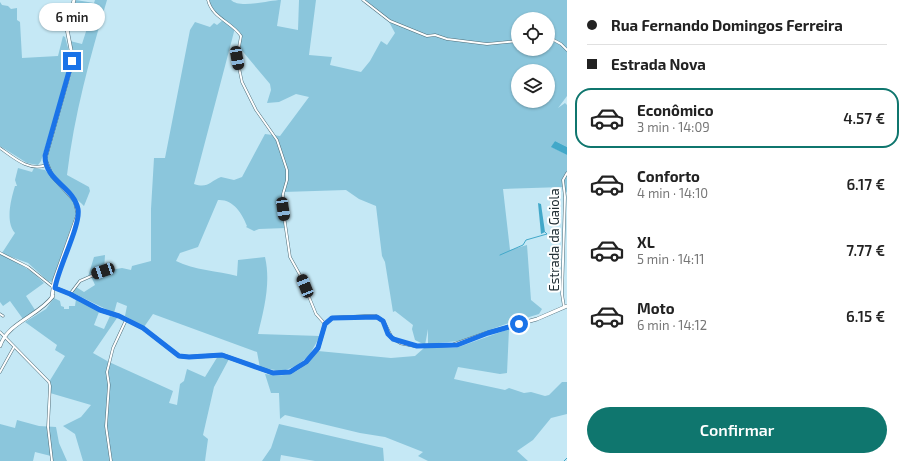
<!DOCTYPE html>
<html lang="pt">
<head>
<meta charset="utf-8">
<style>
  body { margin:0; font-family:"Exo 2",sans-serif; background:#f6f6f6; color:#222; height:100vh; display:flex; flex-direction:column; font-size:15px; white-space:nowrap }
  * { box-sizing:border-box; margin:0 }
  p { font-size:13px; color:#767676 }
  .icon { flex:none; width:22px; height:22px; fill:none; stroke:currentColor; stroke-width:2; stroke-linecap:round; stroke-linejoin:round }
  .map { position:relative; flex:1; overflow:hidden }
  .side { display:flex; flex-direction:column; background:#fff; width:340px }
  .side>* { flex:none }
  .guide { display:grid; align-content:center; height:88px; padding:0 20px; background:#fff }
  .controls { position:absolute; left:511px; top:12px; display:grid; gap:8px }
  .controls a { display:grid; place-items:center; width:44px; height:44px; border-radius:50%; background:#fff; box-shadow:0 1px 3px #0004; font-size:20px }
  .end { position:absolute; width:18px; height:18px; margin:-9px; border:5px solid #1a73e8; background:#fff; box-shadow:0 0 0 2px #fff }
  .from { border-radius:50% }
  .bubble { position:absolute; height:28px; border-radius:14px; background:#fff; box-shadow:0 1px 3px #0004; font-size:13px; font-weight:600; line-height:28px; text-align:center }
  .car { position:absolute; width:12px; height:24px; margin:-12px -6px; border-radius:5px; box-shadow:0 0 3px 1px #0007; background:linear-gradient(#222 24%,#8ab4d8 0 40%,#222 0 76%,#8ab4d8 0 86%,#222 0) }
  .guide b { display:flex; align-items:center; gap:14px; height:38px; font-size:15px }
  .guide b+b { border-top:1px solid #e0e0e0 }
  .guide i { width:10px; height:10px; background:#222 }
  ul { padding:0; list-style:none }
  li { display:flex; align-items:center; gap:12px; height:60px; margin:0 8px 6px; padding:0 12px; border:2px solid transparent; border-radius:16px }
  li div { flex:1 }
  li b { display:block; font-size:15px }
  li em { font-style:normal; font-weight:600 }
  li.on { border-color:#0f766e }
  li>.icon { width:36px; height:36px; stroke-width:1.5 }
  .action { display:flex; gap:8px; margin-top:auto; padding:8px 20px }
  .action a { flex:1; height:46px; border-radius:24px; background:#0f766e; color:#fff; font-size:16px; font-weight:600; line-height:46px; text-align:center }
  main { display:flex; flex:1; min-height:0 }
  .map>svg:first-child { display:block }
  .green { fill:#8bc6dc; fill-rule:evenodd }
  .water { fill:#42a8c9 }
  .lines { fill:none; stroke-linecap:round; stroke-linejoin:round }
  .stream { stroke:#42a8c9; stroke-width:1 }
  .street-casing { stroke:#4e6d79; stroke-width:3 }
  .secondary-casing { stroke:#4e6d79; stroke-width:4 }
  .street { stroke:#fff; stroke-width:2 }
  .secondary { stroke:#fff; stroke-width:3 }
  .route { stroke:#1a73e8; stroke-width:5 }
  .labels { text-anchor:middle; stroke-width:4; stroke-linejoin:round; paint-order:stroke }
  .street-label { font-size:13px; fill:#233036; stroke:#fff }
</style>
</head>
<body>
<main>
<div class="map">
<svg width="567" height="461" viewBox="0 0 567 461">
  <rect width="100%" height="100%" fill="#c5e8f5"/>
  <g class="green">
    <path d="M76,0L94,3L95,0H107C90,57 74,115 67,175L89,187L90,191L84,206C70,192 48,177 47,156L73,68L74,57L70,41L82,44L90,19L73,14Z"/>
    <path d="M208,0H231C240,9 269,0 281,0L277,26L298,30L299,0H316L309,55L332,57L330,65L361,72L370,61L381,41L387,45L395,33L389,22L362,0H567V96L558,108L565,103L567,105V147L555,141L552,147L567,155V193L563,187L503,189L510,250L527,245L531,300L542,309L539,314L506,324L459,341L428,344V329L425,345L415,340L412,329L413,325L395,311L393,312L385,262L382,256L376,206L359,199L346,190L283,192L286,228L259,229L254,231L246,227L247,226C242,213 233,199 218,200L198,247L180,253L176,261C194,270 218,271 237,276L238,260L265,257C271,283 264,309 258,334L320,336L309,356L296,366L283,371L260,368L257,352L153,314L144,327L125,316L127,306L117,302L114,313L73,293L76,287L84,292L95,285L91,276L88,277L94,257L105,255L104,271L122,268L131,270L132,266L151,261V209L154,158H165L190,30L195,22L210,27L214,23L217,25L223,20L215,13ZM518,19H548V49H518ZM235,28L241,36L239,47L270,84L271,90L267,103L279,102L296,94L309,97L280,136L265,134L242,177L234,180L221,177C210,181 208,189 194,184ZM518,71H548V101H518Z"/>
    <polygon points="0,2 2,5 8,6 11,9 17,8 17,20 20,22 22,58 58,56 63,36 65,37 70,55 69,69 41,161 38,165 27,163 0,146"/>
    <path d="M18,168L32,172L34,168L45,170L73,201L76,213L52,282L48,281L28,263L6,255L32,272L44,283L26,296L35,310L23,319L10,301L3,306L0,302V253H2L15,233C5,222 11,199 15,186H17L15,180Z"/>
    <polygon points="54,298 60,301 61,306 64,307 64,309 69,309 69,306 75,306 76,299 99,312 94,325 104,329 110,316 117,318 93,353 109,362 173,391 169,403 177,405 180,384 184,381 187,369 205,377 218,356 229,359 214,387 203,435 208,439 205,461 83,461 75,434 63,426 81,417 91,405 50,393 49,382 65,356 55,350 57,345 25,322 46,309"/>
    <path d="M509,329L507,373L500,374L458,367L454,379L505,390L509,388L524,393L531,392L545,396L549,395L562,382H567V414L551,418L533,440L517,451L528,461H428L418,456L423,452L385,437L360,433L285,415L280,419L279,393H271L265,374C292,379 301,370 318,351L391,358L415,356L424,348H456Z"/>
    <polygon points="17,420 39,426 56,427 59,443 67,461 52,461 51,456 35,452 33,461 0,461 0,424 15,428"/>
    <polygon points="279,424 383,448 384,461 315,461 281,455 280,461 262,461 271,448"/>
  </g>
  <g class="water">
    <polygon points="555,141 567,147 567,155 551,147"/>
    <polygon points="538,203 541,204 545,232 541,234"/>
  </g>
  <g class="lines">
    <g class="stream">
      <polyline points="500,255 523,245 526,240 547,234 545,232"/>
      <polyline points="564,461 567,458"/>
    </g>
    <defs>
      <g id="street">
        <path d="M208,0C212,18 232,22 241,36L237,58L242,82L256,110L277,140L287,170V180L283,194V209L290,257L300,275L316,314L325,324"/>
        <polyline points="363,0 390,21 427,36 435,35 447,39 487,44 518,41"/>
        <polyline points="548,37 561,44 567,50"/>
        <path d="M0,148C13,157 29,172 46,165"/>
        <polyline points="0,253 28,267 53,287"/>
        <polyline points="70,294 80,281 103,271"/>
        <polyline points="564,307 562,294 565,197 563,180 567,173"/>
        <polyline points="0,314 3,316"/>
        <polyline points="0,332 49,382 50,386 48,427 52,461"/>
        <polyline points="0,372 14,347"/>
        <polyline points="111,461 106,426 109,385 107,372 113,348 126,320"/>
      </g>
      <g id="secondary">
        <polyline points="53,287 70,294 100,310 119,316 143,328 179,356 189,357 222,355 273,373 290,372 306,362 318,348 325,324 332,318 375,316 383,321 391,337 401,343 417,346 453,345 487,333 537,319 567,306"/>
        <polyline points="52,297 54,281 78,214 75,201 52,176 45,159 71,67 72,55 67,29 74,0"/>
        <path d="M0,346C8,322 39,316 53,296"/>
      </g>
    </defs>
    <use href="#street" class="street-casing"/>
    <use href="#secondary" class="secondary-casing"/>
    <use href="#street" class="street"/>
    <use href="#secondary" class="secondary"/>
  </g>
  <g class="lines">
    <path class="route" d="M72,61L45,156C45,181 74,187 78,209C81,225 58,268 55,288L70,294L100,310L119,316L143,328L179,356L189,357L222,355L273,373L290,372L306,362L318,348L325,324L332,318L377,317L383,321L388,334L393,339L417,346L457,345L488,333L519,324"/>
  </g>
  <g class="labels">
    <g class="street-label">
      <text transform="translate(554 240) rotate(-90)" y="5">Estrada da Gaiola</text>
    </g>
  </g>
</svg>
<div class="controls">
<a><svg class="icon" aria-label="locate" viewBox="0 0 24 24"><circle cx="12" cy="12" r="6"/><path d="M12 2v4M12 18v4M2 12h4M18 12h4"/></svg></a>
<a><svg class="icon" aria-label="layers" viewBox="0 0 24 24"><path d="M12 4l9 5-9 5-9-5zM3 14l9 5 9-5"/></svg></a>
</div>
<i class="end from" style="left:519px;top:324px"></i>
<i class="end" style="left:72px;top:61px"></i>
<div class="bubble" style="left:39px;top:3px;width:66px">6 min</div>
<i class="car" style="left:237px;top:58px;rotate:170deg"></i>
<i class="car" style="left:283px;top:209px;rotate:172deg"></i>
<i class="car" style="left:103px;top:271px;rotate:251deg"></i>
<i class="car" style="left:305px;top:286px;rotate:338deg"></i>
</div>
<section class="side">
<div class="guide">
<b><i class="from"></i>Rua Fernando Domingos Ferreira</b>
<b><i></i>Estrada Nova</b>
</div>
<ul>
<li class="on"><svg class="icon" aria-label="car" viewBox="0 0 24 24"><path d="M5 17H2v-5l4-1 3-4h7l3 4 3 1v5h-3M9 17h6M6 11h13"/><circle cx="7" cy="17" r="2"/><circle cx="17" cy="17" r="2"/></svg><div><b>Econômico</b><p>3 min · 14:09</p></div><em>4.57 €</em></li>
<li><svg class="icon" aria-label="car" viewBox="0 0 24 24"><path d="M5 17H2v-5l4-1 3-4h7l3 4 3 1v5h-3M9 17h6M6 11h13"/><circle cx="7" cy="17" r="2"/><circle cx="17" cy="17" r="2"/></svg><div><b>Conforto</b><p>4 min · 14:10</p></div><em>6.17 €</em></li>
<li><svg class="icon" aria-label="car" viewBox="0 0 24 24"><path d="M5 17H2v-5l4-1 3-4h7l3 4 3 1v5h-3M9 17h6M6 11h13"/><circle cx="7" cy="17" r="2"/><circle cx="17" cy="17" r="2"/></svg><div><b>XL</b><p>5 min · 14:11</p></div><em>7.77 €</em></li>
<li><svg class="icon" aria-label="car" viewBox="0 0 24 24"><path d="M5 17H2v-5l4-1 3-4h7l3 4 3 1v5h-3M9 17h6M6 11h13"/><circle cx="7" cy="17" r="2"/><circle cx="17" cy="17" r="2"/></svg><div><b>Moto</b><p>6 min · 14:12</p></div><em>6.15 €</em></li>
</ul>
<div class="action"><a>Confirmar</a></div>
</section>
</main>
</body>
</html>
